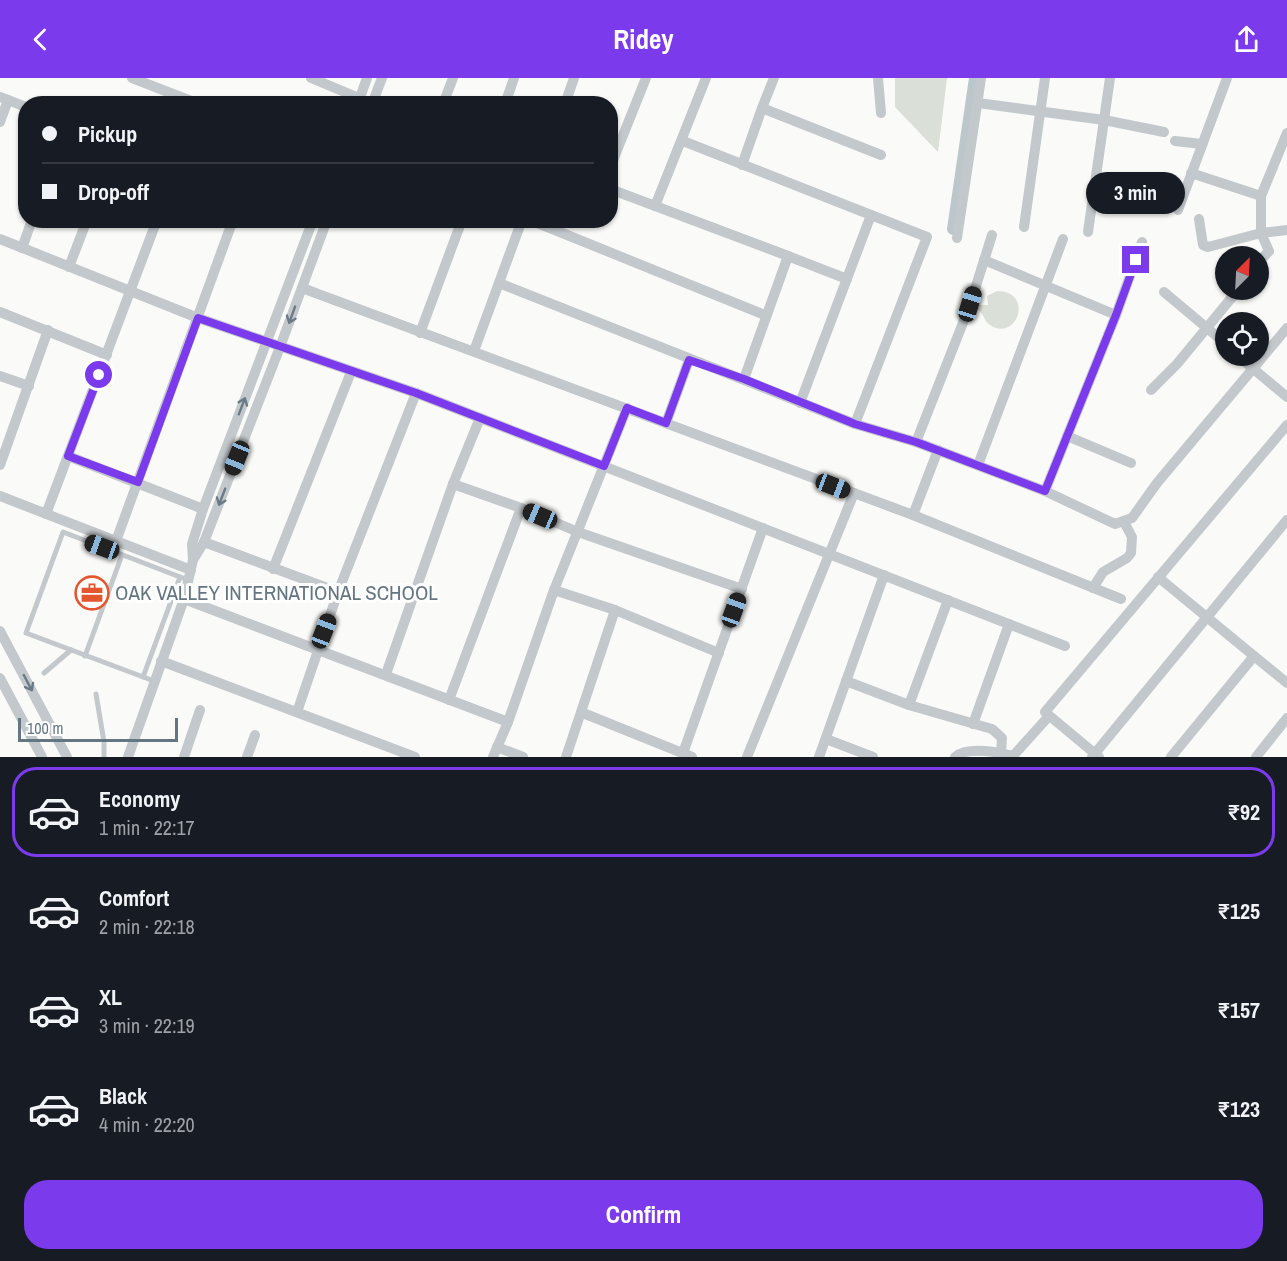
<!DOCTYPE html>
<html lang="en">
<head>
<meta charset="utf-8">
<style>
  body { margin:0; font-family:"Archivo Narrow",sans-serif; background:#242831; color:#f1f3f6; height:100vh; display:flex; flex-direction:column; font-size:22px; white-space:nowrap }
  * { box-sizing:border-box; margin:0 }
  p { font-size:20px; color:#9ea1a6 }
  .icon { flex:none; width:33px; height:33px; fill:none; stroke:currentColor; stroke-width:2; stroke-linecap:round; stroke-linejoin:round }
  .map { position:relative; height:679px; overflow:hidden }
  .panel { display:flex; flex-direction:column; background:#171b24; flex:1 }
  .panel>* { flex:none }
  .hud { position:absolute; left:18px; top:18px; width:600px; height:132px; border-radius:24px; box-shadow:0 2px 4px #0004; display:grid; align-content:center; height:132px; padding:0 24px; background:#171b24 }
  .needle { width:39px; rotate:24deg }
  .buttons { position:absolute; left:1215px; top:168px; display:grid; gap:12px }
  .buttons a { display:grid; place-items:center; width:54px; height:54px; border-radius:50%; background:#171b24; box-shadow:0 2px 4px #0004; font-size:30px }
  .scale { position:absolute; left:18px; bottom:15px; width:160px; box-sizing:border-box; padding-left:6px; border:3px solid #657683; border-top:0; font-size:16px; line-height:21px; white-space:nowrap; color:#657683; -webkit-text-stroke:4px #fff; paint-order:stroke }
  .end { position:absolute; width:27px; height:27px; margin:-14px; border:8px solid #7c3aed; background:#fff; box-shadow:0 0 0 3px #fff }
  .from { border-radius:50% }
  .bubble { position:absolute; height:42px; border-radius:21px; background:#171b24; box-shadow:0 2px 4px #0004; font-size:20px; font-weight:800; line-height:42px; text-align:center }
  .car { position:absolute; width:18px; height:36px; margin:-18px -9px; border-radius:8px; box-shadow:0 0 4px 2px #0007; background:linear-gradient(#222 24%,#8ab4d8 0 40%,#222 0 76%,#8ab4d8 0 86%,#222 0) }
  .hud b { display:flex; align-items:center; gap:21px; height:57px; font-size:22px }
  .hud b+b { border-top:2px solid #363941 }
  .hud i { width:15px; height:15px; background:#f1f3f6 }
  ul { padding:10px 0 0; list-style:none }
  li { display:flex; align-items:center; gap:18px; height:90px; margin:0 12px 9px; padding:0 12px; border:3px solid transparent; border-radius:24px }
  li div { flex:1 }
  li b { display:block; font-size:22px }
  li em { font-style:normal; font-weight:800 }
  li.selected { border-color:#7c3aed }
  li>.icon { width:54px; height:54px; stroke-width:1.5 }
  .button { display:flex; gap:12px; margin-top:auto; padding:12px 24px }
  .button a { flex:1; height:69px; border-radius:24px; background:#7c3aed; color:#fff; font-size:24px; font-weight:800; line-height:69px; text-align:center }
  header { display:flex; justify-content:space-between; align-items:center; height:78px; padding:0 24px; background:#7c3aed; color:#fff; font-size:27px; font-weight:800 }
  .map>svg:first-child { display:block }
  .green { fill:#dadfd7 }
  .lines { fill:none; stroke-linecap:round; stroke-linejoin:round }
  .canal { stroke:#bbc7cb; stroke-width:12 }
  .service { stroke:#c3c8cc; stroke-width:5 }
  .minor { stroke:#c3c8cc; stroke-width:10 }
  .oneway { stroke:#6a7a87 }
  .route { stroke:#7c3aed; stroke-width:8 }
  .labels { text-anchor:middle; stroke-width:6; stroke-linejoin:round; paint-order:stroke }
  .poi-label { font-size:21px; fill:#657683; stroke:#fff; text-anchor:start }
</style>
</head>
<body>
<header><svg class="icon" aria-label="back" viewBox="0 0 24 24"><path d="M15 5l-7 7 7 7"/></svg>Ridey<svg class="icon" aria-label="share" viewBox="0 0 24 24"><path d="M12 15V3M7 8l5-5 5 5M5 13v7h14v-7"/></svg></header>
<div class="map">
<svg width="1287" height="679" viewBox="0 0 1287 679">
  <rect width="100%" height="100%" fill="#fafaf8"/>
  <g class="green">
    <polygon points="895,0 947,0 938,74 895,29"/>
    <path d="M997,213C1035,213 1017,265 990,247C985,244 985,240 982,236C979,232 974,229 970,227H988L987,218Z"/>
  </g>
  <g class="lines">
    <polyline class="canal" points="953,151 975,0"/>
    <g class="service">
      <polyline points="85,578 122,477"/>
      <polyline points="44,595 71,572"/>
      <polyline points="143,599 180,499"/>
      <polyline points="154,603 26,555 63,454 188,502"/>
      <polyline points="96,616 104,664 104,679"/>
    </g>
    <g class="minor">
      <polyline points="132,0 199,26"/>
      <polyline points="311,0 359,20"/>
      <polyline points="878,0 881,35"/>
      <polyline points="0,19 26,29"/>
      <polyline points="358,25 367,0"/>
      <polyline points="978,25 1104,42 1164,54"/>
      <polyline points="372,26 382,0"/>
      <polyline points="443,26 453,0"/>
      <polyline points="505,26 514,0"/>
      <polyline points="565,26 574,0"/>
      <polyline points="762,30 774,0"/>
      <polyline points="0,44 8,22"/>
      <polyline points="683,63 927,159 855,346"/>
      <polyline points="1175,63 1202,66"/>
      <polyline points="742,87 762,30 881,77"/>
      <polyline points="610,90 646,0"/>
      <polyline points="1191,95 1261,118"/>
      <polyline points="610,111 788,178 744,301"/>
      <polyline points="655,128 706,0"/>
      <polyline points="1178,132 1227,0"/>
      <polyline points="1199,141 1203,167 1208,169 1261,155 1287,152"/>
      <polyline points="530,142 765,237"/>
      <polyline points="1024,149 1045,0"/>
      <polyline points="1088,154 1110,0"/>
      <polyline points="957,160 981,0"/>
      <polyline points="0,161 198,240 416,315 1065,568"/>
      <polyline points="22,170 32,142"/>
      <polyline points="788,178 847,201"/>
      <polyline points="984,182 1116,237"/>
      <polyline points="1258,185 1269,173 1261,155 1261,118 1287,55"/>
      <polyline points="69,189 87,142"/>
      <polyline points="499,205 855,346 916,364 1045,413 1115,446 1132,440 1157,405 1287,250"/>
      <polyline points="302,210 913,437 1121,521"/>
      <polyline points="1164,214 1226,266"/>
      <polyline points="0,234 107,277"/>
      <polyline points="420,255 462,142"/>
      <polyline points="474,273 522,142"/>
      <polyline points="1238,278 1287,319"/>
      <polyline points="0,298 29,308"/>
      <polyline points="1151,312 1177,286 1238,212"/>
      <polyline points="800,325 871,137"/>
      <polyline points="666,345 689,282"/>
      <polyline points="1067,358 1131,385"/>
      <polyline points="916,364 970,227 992,157"/>
      <polyline points="68,378 203,431"/>
      <polyline points="0,387 48,252"/>
      <polyline points="978,387 1063,161"/>
      <polyline points="453,406 521,430 578,454 742,511"/>
      <polyline points="1045,413 1116,237 1142,164"/>
      <polyline points="0,418 191,492"/>
      <polyline points="46,436 157,142"/>
      <polyline points="913,437 938,372"/>
      <polyline points="116,463 233,142"/>
      <polyline points="204,464 338,514"/>
      <polyline points="193,482 192,466 203,431 313,142"/>
      <polyline points="273,491 351,294"/>
      <polyline points="1158,499 1287,605"/>
      <polyline points="1093,510 1103,494 1127,480 1131,475 1132,459 1124,444"/>
      <polyline points="554,512 615,532 719,575"/>
      <polyline points="184,521 508,644"/>
      <polyline points="0,553 67,679"/>
      <polyline points="161,583 415,679"/>
      <polyline points="386,596 453,406 480,340"/>
      <polyline points="0,600 42,679"/>
      <polyline points="846,603 909,627 992,651 1002,660 1001,675"/>
      <polyline points="449,622 521,430"/>
      <polyline points="909,627 948,522"/>
      <polyline points="297,634 338,514 416,315"/>
      <polyline points="583,635 692,679"/>
      <polyline points="973,646 1009,546"/>
      <polyline points="826,661 873,679"/>
      <polyline points="497,669 523,679"/>
      <polyline points="683,675 763,450"/>
      <polyline points="128,679 184,521 193,482 204,464 280,269 327,142"/>
      <polyline points="184,679 200,632"/>
      <polyline points="247,679 255,657"/>
      <polyline points="493,679 508,644 554,512 627,330"/>
      <polyline points="566,679 615,532"/>
      <polyline points="747,679 854,415"/>
      <polyline points="819,679 884,497"/>
      <path d="M955,679C968,668 997,674 1013,678L1049,638"/>
      <polyline points="1092,679 1287,442"/>
      <polyline points="1099,679 1045,634 1287,347"/>
      <polyline points="1171,679 1254,578"/>
      <polyline points="1256,679 1287,640"/>
    </g>
  </g>
  <defs><path id="oneway-shaft" d="M-6 0H5M1.5-3L5.5 0L1.5 3" fill="none" stroke-width="1.6" stroke-linecap="round" stroke-linejoin="round" transform="scale(1.5)"/></defs>
  <g class="oneway">
    <use href="#oneway-shaft" transform="translate(292 237) rotate(110)"/>
    <use href="#oneway-shaft" transform="translate(242 328) rotate(-69)"/>
    <use href="#oneway-shaft" transform="translate(222 419) rotate(111)"/>
    <use href="#oneway-shaft" transform="translate(28 605) rotate(62)"/>
  </g>
  <g class="lines">
    <polyline class="route" points="99,297 68,378 138,404 198,240 416,315 604,388 627,330 666,345 689,282 744,301 855,346 916,364 1045,413 1116,237 1136,182"/>
  </g>
  <defs>
    <symbol id="office-ring" viewBox="-11 -11 22 22"><circle r="9.5" fill="#fff" stroke="#e4572e" stroke-width="1.5"/><path d="M-6-3h4V-5.5h4V-3h4V5H-6ZM-1-4.5V-3h2v-1.5ZM-6 0V1H6V0Z" fill="#e4572e"/></symbol>
  </defs>
  <g fill-rule="evenodd">
    <use href="#office-ring" x="73" y="496" width="38" height="38"/>
  </g>
  <g class="labels">
    <g class="poi-label">
      <text x="115" y="522">OAK VALLEY INTERNATIONAL SCHOOL</text>
    </g>
  </g>
</svg>
<div class="buttons">
<a><svg class="needle" viewBox="-14 -14 28 28"><path d="M0-13l5 13h-10z" fill="#e53935"/><path d="M0 13l5-13h-10z" fill="#9ea1a6"/></svg></a>
<a><svg class="icon" aria-label="locate" viewBox="0 0 24 24"><circle cx="12" cy="12" r="6"/><path d="M12 2v4M12 18v4M2 12h4M18 12h4"/></svg></a>
</div>
<div class="scale">100 m</div>
<i class="end from" style="left:99px;top:297px"></i>
<i class="end" style="left:1136px;top:182px"></i>
<div class="bubble" style="left:1086px;top:94px;width:99px">3 min</div>
<i class="car" style="left:970px;top:226px;rotate:17deg"></i>
<i class="car" style="left:237px;top:380px;rotate:202deg"></i>
<i class="car" style="left:833px;top:408px;rotate:111deg"></i>
<i class="car" style="left:540px;top:438px;rotate:293deg"></i>
<i class="car" style="left:102px;top:469px;rotate:290deg"></i>
<i class="car" style="left:734px;top:532px;rotate:20deg"></i>
<i class="car" style="left:324px;top:553px;rotate:21deg"></i>
<div class="hud">
<b><i class="from"></i>Pickup</b>
<b><i></i>Drop-off</b>
</div>
</div>
<section class="panel">
<ul>
<li class="selected"><svg class="icon" aria-label="car" viewBox="0 0 24 24"><path d="M5 17H2v-5l4-1 3-4h7l3 4 3 1v5h-3M9 17h6M6 11h13"/><circle cx="7" cy="17" r="2"/><circle cx="17" cy="17" r="2"/></svg><div><b>Economy</b><p>1 min · 22:17</p></div><em>₹92</em></li>
<li><svg class="icon" aria-label="car" viewBox="0 0 24 24"><path d="M5 17H2v-5l4-1 3-4h7l3 4 3 1v5h-3M9 17h6M6 11h13"/><circle cx="7" cy="17" r="2"/><circle cx="17" cy="17" r="2"/></svg><div><b>Comfort</b><p>2 min · 22:18</p></div><em>₹125</em></li>
<li><svg class="icon" aria-label="car" viewBox="0 0 24 24"><path d="M5 17H2v-5l4-1 3-4h7l3 4 3 1v5h-3M9 17h6M6 11h13"/><circle cx="7" cy="17" r="2"/><circle cx="17" cy="17" r="2"/></svg><div><b>XL</b><p>3 min · 22:19</p></div><em>₹157</em></li>
<li><svg class="icon" aria-label="car" viewBox="0 0 24 24"><path d="M5 17H2v-5l4-1 3-4h7l3 4 3 1v5h-3M9 17h6M6 11h13"/><circle cx="7" cy="17" r="2"/><circle cx="17" cy="17" r="2"/></svg><div><b>Black</b><p>4 min · 22:20</p></div><em>₹123</em></li>
</ul>
<div class="button"><a>Confirm</a></div>
</section>
</body>
</html>
